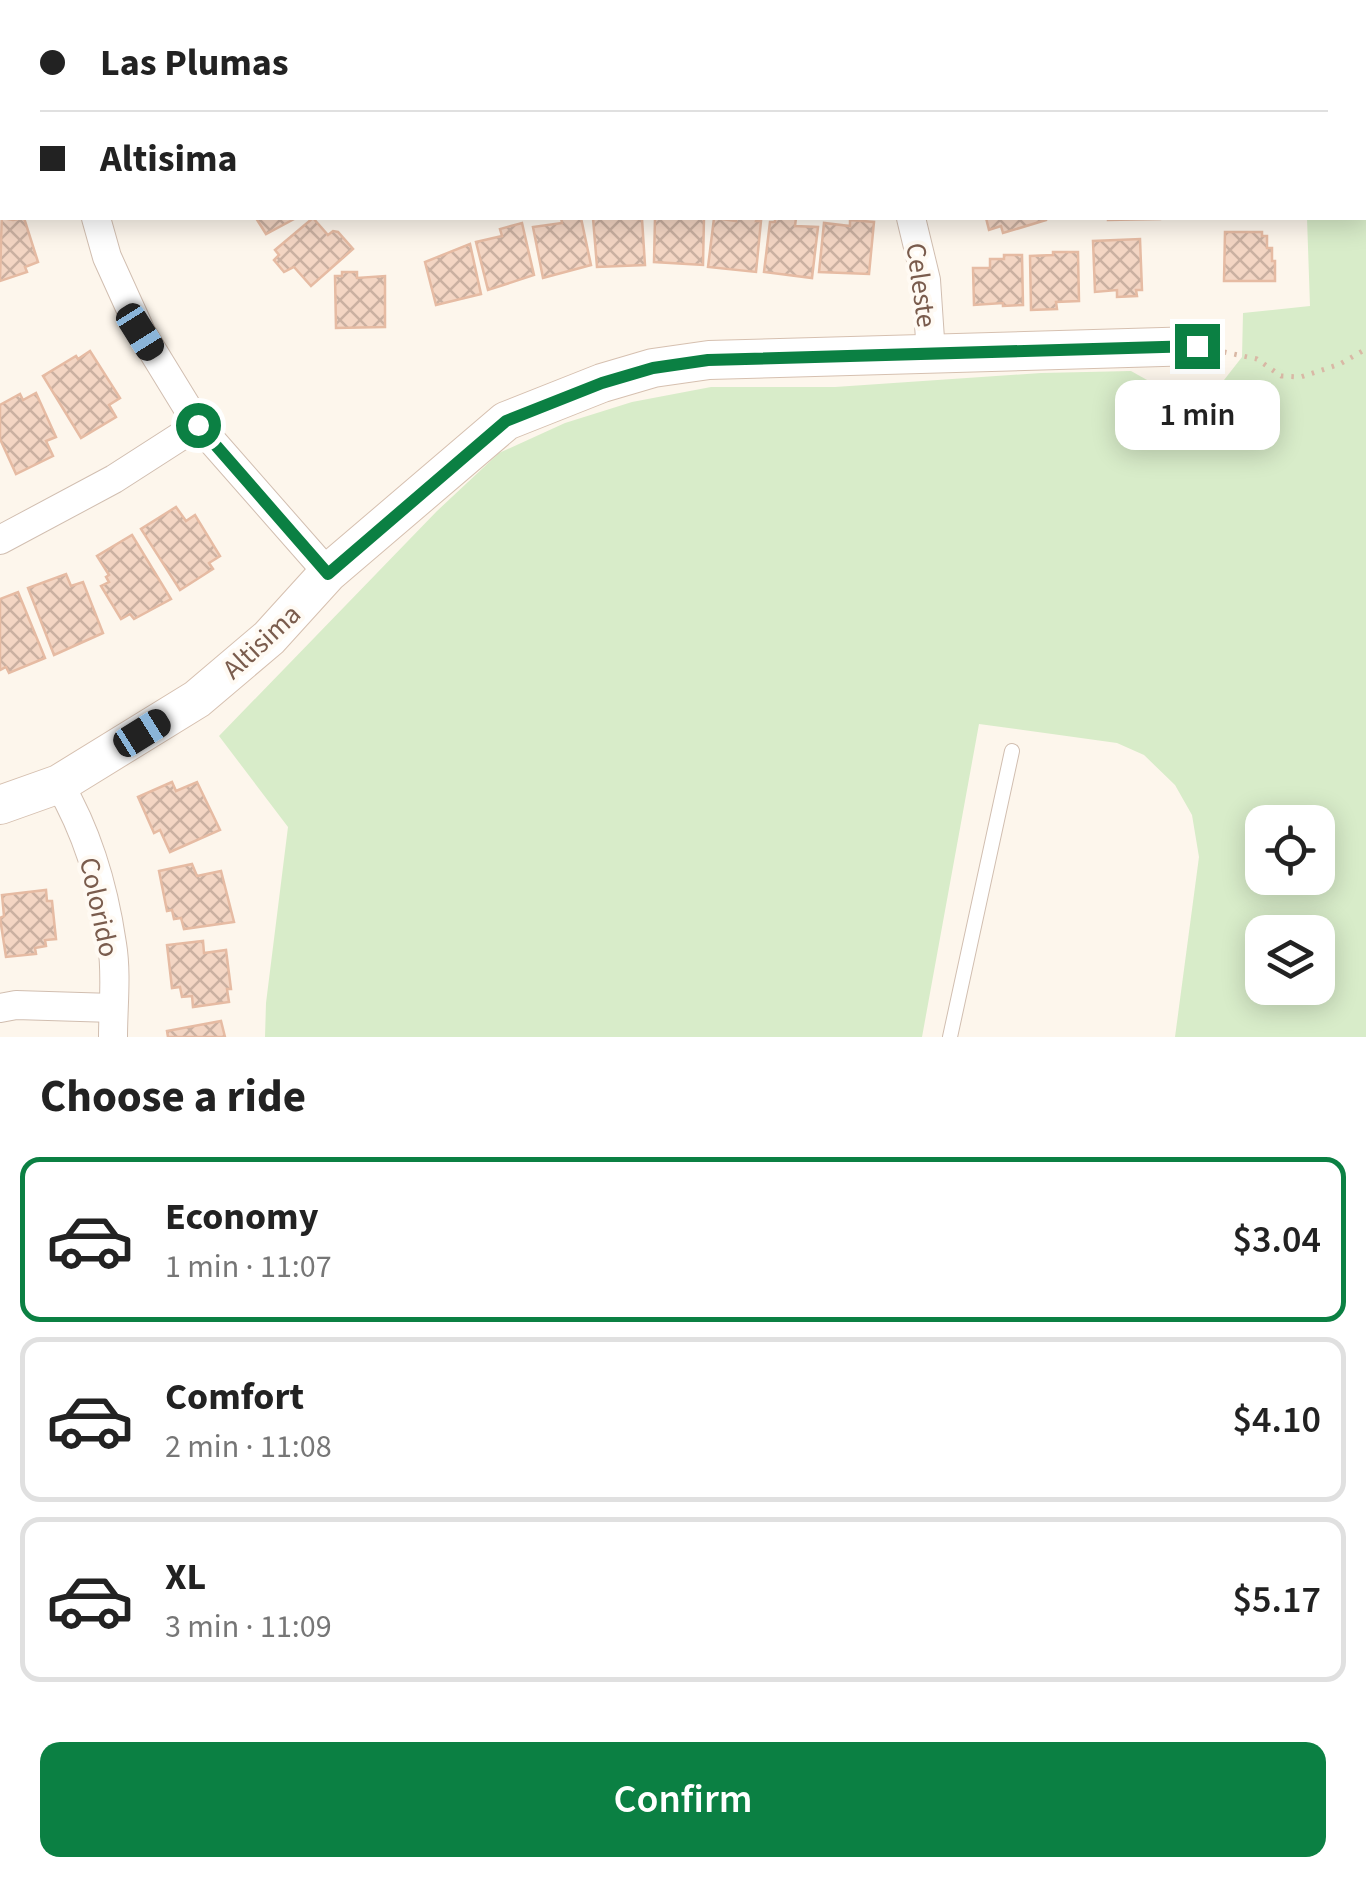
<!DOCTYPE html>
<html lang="en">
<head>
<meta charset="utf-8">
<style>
  body { margin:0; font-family:"Source Sans 3",sans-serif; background:#f6f6f6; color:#222; height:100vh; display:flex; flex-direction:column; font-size:38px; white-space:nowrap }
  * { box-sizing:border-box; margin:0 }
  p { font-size:32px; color:#767676 }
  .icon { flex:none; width:55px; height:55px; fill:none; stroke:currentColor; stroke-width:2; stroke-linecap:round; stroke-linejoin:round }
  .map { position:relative; height:1037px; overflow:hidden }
  .panel { display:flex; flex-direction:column; background:#fff; flex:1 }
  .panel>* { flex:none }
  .banner { position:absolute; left:0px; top:0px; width:1368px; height:220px; box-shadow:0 5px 25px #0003; display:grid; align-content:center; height:220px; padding:0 40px; background:#fff }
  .fabs { position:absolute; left:1245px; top:805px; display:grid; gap:20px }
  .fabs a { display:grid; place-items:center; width:90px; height:90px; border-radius:20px; background:#fff; box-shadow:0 5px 25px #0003; font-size:50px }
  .end { position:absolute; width:45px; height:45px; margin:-22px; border:12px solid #0b8043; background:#fff; box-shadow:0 0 0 5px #fff }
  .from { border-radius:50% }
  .bubble { position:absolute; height:70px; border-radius:20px; background:#fff; box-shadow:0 5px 25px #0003; font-size:32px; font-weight:600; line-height:70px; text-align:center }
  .car { position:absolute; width:30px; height:60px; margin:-30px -15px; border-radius:12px; box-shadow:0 0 8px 2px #0007; background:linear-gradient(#222 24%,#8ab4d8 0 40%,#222 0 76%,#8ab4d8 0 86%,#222 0) }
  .banner b { display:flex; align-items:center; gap:35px; height:95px; font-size:38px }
  .banner b+b { border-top:2px solid #e0e0e0 }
  .banner i { width:25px; height:25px; background:#222 }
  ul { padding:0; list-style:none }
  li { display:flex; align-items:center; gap:30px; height:165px; margin:0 20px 15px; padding:0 20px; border:5px solid #e0e0e0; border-radius:20px }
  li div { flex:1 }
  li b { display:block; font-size:38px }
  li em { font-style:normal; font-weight:600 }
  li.active { border-color:#0b8043 }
  li>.icon { width:90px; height:90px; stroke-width:1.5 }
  h2 { padding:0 40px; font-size:45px; line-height:120px }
  .button { display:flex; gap:20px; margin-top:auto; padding:20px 40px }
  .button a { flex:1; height:115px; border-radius:20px; background:#0b8043; color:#fff; font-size:40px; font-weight:600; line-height:115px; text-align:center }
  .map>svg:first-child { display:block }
  .grass { fill:#d8ecc9; fill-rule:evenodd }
  .building { fill:url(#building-cross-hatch); stroke:#e6bba3; stroke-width:2.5 }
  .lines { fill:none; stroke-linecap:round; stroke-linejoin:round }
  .lane-casing { stroke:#d1beb0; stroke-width:16 }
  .street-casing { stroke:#d1beb0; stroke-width:30 }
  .secondary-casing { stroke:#d6c0b0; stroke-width:40 }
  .path { stroke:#d9b8a5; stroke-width:5; stroke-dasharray:2.5 8; stroke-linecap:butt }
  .lane { stroke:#fff; stroke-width:14 }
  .street { stroke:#fff; stroke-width:28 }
  .secondary { stroke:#fff; stroke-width:38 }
  .route { stroke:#0b8043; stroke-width:12 }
  .labels { text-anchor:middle; stroke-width:8; stroke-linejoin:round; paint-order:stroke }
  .street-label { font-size:28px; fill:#7a5c4d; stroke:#fffaf3 }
</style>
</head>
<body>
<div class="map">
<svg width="1366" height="1037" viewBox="0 0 1366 1037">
  <defs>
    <pattern id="building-cross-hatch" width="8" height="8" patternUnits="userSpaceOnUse" patternTransform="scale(2.5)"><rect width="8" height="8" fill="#f3d5c3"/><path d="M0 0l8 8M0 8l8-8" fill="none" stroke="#cab0a1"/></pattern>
  </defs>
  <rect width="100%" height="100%" fill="#fdf6ec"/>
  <path class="grass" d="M1041,0H1366V1037H1175L1199,857L1192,815L1175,785L1144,755L1117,743L979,724L922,1037H265L266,1003L288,827L219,736L437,511L499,453L565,423L632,402L711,387H835L1041,373L1131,371L1172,394L1217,389L1242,357L1243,313L1310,306L1307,218H1365V2ZM1262,822H1318V878H1262ZM1262,932H1318V988H1262Z"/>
  <g class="building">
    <polygon points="143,0 206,0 206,1 144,2"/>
    <polygon points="561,0 612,0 613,2 561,2"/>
    <polygon points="2,206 2,218 13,220 24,218 38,262 25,267 27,272 0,281"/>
    <polygon points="256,218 296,218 266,234"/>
    <polygon points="313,218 328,235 333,231 338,232 353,249 311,286 294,267 284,272 274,260 279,255 275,250"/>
    <polygon points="561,218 581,218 591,265 543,278 533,227 562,223"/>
    <polygon points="593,218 642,219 645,265 597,267"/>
    <polygon points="655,218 704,218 703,265 654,262"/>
    <polygon points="714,218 736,221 736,218 757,218 756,221 761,221 756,272 708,267"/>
    <polygon points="775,218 796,218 795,226 818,227 812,278 764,272 770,222 775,222"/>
    <polygon points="986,218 1046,218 1046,220 1003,233 1001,226 989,230"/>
    <polygon points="1108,218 1160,218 1160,219 1108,220"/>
    <polygon points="850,220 874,222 869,274 819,272 824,223 850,226"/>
    <polygon points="522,223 534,275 488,290 476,242 502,236 500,229"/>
    <polygon points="1225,232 1262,232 1262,236 1267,236 1267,248 1272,248 1272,261 1275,261 1275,281 1224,281"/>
    <polygon points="1140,239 1142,290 1136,290 1137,296 1117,297 1117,290 1095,292 1093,241"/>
    <polygon points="470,244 481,294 436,305 425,262"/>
    <polygon points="1053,252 1078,252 1079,301 1056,302 1057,309 1031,310 1030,256 1053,255"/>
    <polygon points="1004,255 1022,255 1023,305 1003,306 1003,303 974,305 973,268 990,268 990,259 1004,259"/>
    <polygon points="342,272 357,272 357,278 385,276 385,327 336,328 335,276 342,276"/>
    <polygon points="90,351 120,398 109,405 116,417 81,438 43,376 76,356 78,359"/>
    <polygon points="36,393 56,437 46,441 53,456 16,474 0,439 0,405 20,394 23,400"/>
    <polygon points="176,507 186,521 195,515 220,556 209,563 213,569 180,590 141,529"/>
    <polygon points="132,535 171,599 134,619 130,614 121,619 101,586 109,582 106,577 109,575 97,556"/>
    <polygon points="66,574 71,586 83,582 103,633 54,655 28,588"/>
    <polygon points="18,592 45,658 9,673 6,667 0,670 0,599"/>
    <polygon points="172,782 176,791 197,782 220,830 170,852 160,830 154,833 138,797"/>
    <polygon points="192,864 197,876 221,871 234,922 184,929 181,918 174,919 172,910 167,911 159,871"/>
    <polygon points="46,890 47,901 52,901 56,939 45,940 46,946 35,948 36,954 6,957 0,918 4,916 2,895"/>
    <polygon points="203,941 204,953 226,950 231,989 227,989 229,1002 193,1007 192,996 182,997 180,987 172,988 167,945"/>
    <polygon points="221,1021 225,1037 168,1037 167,1031"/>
  </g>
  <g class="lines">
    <defs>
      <polyline id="lane" points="950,1037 1012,751"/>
      <g id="street">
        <polyline points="8,0 10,2"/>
        <polyline points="239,0 241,2"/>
        <polyline points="834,0 835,2"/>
        <polyline points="343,2 349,0"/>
        <polyline points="0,148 2,147"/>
        <polyline points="96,218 107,257 141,332 198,425 328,573"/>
        <polyline points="911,218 926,280 931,354"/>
        <polyline points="0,540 114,479 198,425"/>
        <path d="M59,784C88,833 104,889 112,944C117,974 113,1007 113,1037"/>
        <polyline points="0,1008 16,1005 113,1008"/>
      </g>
      <polyline id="secondary" points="0,805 59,784 197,699 269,638 328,573 506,421 602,383 653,368 709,360 1197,346"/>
    </defs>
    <use href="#lane" class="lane-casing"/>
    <use href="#street" class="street-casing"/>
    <use href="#secondary" class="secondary-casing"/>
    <polyline class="path" points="1224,352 1257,359 1281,376 1301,377 1340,364 1366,349"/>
    <use href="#lane" class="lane"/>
    <use href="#street" class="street"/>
    <use href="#secondary" class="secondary"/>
  </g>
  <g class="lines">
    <polyline class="route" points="198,425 328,574 506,421 602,383 653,368 708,360 1197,346"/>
  </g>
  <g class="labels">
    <g class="street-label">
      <text transform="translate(922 285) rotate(82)" y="10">Celeste</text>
      <text transform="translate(261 641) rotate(-43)" y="10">Altisima</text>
      <text transform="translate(100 907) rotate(78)" y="10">Colorido</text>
    </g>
  </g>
</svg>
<div class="fabs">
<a><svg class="icon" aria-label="locate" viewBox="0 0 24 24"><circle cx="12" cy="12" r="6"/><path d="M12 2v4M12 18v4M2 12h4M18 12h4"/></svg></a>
<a><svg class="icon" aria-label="layers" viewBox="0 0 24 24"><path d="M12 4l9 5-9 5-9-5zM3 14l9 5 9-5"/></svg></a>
</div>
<i class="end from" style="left:198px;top:425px"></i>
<i class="end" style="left:1197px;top:346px"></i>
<div class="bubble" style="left:1115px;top:380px;width:165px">1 min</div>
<i class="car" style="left:140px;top:332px;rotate:148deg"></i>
<i class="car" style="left:142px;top:733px;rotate:58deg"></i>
<div class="banner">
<b><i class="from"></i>Las Plumas</b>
<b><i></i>Altisima</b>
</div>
</div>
<section class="panel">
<h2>Choose a ride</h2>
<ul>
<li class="active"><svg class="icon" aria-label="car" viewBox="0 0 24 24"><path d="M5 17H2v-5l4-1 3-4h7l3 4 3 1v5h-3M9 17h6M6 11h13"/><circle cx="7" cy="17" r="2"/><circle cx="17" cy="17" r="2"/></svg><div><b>Economy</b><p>1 min · 11:07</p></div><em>$3.04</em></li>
<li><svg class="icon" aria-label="car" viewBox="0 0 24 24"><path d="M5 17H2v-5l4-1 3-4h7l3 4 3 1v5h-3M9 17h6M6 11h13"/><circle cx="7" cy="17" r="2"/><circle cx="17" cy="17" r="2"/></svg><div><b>Comfort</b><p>2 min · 11:08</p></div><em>$4.10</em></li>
<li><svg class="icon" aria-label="car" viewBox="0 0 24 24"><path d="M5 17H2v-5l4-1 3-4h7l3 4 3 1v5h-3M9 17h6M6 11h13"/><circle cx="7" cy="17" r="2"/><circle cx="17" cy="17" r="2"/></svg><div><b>XL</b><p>3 min · 11:09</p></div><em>$5.17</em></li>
</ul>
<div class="button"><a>Confirm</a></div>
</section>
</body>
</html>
